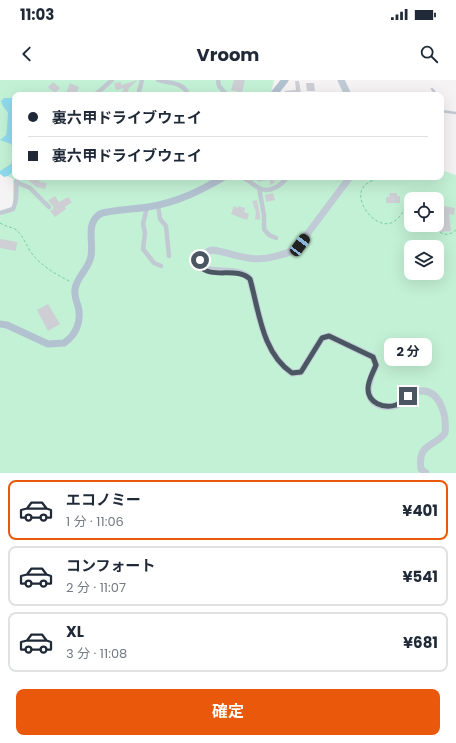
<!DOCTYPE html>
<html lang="ja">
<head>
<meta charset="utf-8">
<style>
  body { margin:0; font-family:Poppins,"Noto Sans JP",sans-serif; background:#f6f6f7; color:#1f2937; height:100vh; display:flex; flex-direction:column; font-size:15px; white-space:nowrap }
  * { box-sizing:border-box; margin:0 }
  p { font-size:13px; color:#747a83 }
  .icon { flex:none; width:22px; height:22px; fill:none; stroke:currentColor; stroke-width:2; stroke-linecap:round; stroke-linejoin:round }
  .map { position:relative; height:393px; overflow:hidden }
  .side { display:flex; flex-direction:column; background:#fff; flex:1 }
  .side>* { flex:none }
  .guide { position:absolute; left:12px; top:12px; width:432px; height:88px; border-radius:8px; box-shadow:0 4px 16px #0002; display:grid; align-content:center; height:88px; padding:0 16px; background:#fff }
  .fabs { position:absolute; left:404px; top:112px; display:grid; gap:8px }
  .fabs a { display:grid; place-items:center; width:40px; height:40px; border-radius:8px; background:#fff; box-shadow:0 4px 16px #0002; font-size:20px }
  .end { position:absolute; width:18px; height:18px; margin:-9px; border:5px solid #4a5661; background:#fff; box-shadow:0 0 0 2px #fff }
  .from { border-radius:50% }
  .bubble { position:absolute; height:28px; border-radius:8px; background:#fff; box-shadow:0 4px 16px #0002; font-size:13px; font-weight:700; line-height:28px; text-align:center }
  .car { position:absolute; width:12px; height:24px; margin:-12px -6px; border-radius:5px; box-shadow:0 0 3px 1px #0007; background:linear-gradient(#222 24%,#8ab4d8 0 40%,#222 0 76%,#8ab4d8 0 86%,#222 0) }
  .guide b { display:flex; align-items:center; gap:14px; height:38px; font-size:15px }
  .guide b+b { border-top:1px solid #e0e1e3 }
  .guide i { width:10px; height:10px; background:#1f2937 }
  ul { padding:7px 0 0; list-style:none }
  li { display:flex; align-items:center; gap:12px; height:60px; margin:0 8px 6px; padding:0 8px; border:2px solid #e0e1e3; border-radius:8px }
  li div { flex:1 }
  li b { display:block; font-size:15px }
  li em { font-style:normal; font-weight:700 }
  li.selected { border-color:#ea580c }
  li>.icon { width:36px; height:36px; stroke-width:1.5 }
  .cta { display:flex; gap:8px; margin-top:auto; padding:8px 16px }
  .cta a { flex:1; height:46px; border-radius:8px; background:#ea580c; color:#fff; font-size:16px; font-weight:700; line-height:46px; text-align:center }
  .status { display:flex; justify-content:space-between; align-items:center; height:28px; padding:0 20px; background:#fff; direction:ltr }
  .status svg { height:11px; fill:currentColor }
  header { display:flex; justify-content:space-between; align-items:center; height:52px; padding:0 16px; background:#fff; font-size:18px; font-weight:700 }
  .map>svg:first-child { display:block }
  .green { fill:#c3f1d5; fill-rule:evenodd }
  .water { fill:#90daee }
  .building { fill:#cdcfd5 }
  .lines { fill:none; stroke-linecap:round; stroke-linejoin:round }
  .path { stroke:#7ad0a6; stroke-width:1; stroke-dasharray:3 2; stroke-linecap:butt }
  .lane { stroke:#c1cad2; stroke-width:2.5 }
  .street { stroke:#c1cad2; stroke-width:4.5 }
  .secondary { stroke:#c1cbd6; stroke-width:7 }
  .primary { stroke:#b3c2d1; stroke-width:7 }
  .route { stroke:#4a5661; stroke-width:5 }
</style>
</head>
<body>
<div class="status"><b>11:03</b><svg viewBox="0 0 49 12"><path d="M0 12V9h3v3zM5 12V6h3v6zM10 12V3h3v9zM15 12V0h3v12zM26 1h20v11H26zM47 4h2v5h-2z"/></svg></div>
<header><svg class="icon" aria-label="back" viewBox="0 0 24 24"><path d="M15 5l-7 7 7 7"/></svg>Vroom<svg class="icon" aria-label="search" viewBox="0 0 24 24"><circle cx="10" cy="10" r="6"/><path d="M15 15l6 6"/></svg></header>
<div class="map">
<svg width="456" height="393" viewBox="0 0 456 393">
  <rect width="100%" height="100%" fill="#f5f3f3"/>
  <path class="green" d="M0,0H274L271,13L273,15H15V97H441V90L456,95V393H0V136L13,128V99L0,92ZM411,119H437V145H411ZM411,167H437V193H411Z"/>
  <g class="water">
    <path d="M4,18H15V69L11,64L0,60L6,55C7,52 8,34 8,33C5,28 2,26 1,21Z"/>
    <polygon points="15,72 15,90 8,96 4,97 0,94 0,91 11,84"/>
  </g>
  <g class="building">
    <polygon points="138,0 129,8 127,14 122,12 124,8 116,10 114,3 121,2 121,5"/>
    <polygon points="234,0 245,0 242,13 231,10"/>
    <polygon points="295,1 299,1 301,14 284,15 285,11 296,10"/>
    <polygon points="53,2 60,8 55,13 48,7"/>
    <polygon points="70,3 79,7 76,15 66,13"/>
    <polygon points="306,3 314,3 315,11 307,11"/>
    <polygon points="29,97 34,97 40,102 47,103 45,109 36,107 27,99"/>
    <polygon points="273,97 275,103 270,105 270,99 258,102 257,98"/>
    <polygon points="273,113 275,120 266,122 265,115"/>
    <polygon points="389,113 397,113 397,116 400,116 400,123 386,123 386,117 390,117"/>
    <polygon points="55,116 59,122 68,117 72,122 65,127 66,129 55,137 50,131 54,128 48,120"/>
    <polygon points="257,120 260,135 260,140 255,139 256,132 252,121"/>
    <polygon points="234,126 238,128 238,126 245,128 244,132 249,134 247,140 231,134"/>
    <polygon points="444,126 455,128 454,135 449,134 451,151 439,152 439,144 441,144 440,138 442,137"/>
    <polygon points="0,159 17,162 16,171 0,168"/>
    <polygon points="48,224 60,244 48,251 37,230"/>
  </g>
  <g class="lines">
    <g class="path">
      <path d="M382,97C377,99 369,101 365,105C351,118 374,149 391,143C402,139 406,123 415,116H424L428,119"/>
      <path d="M0,143C5,146 10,147 15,149C24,155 26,167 33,175C43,187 57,195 71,202"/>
      <path d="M433,145C439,154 447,158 456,150"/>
    </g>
    <g class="lane">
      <polyline points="432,9 437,15"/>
      <polyline points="441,31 456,33"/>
    </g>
    <g class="street">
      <path d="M158,0C169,4 180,1 187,12"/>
      <polyline points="218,0 219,6 227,15"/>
      <polyline points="95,15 112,0"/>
      <polyline points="138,15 142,0"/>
      <path d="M245,99C251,101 253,105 259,108C269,114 282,105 287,97"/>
      <polyline points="16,102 30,108 49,127"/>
      <polyline points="259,108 264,135 264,149 269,155 276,158"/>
      <polyline points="158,125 160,139 166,146 169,176"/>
      <polyline points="147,127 143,144 145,153 143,169 154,183 161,186"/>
      <path d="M0,133L13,129C19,118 14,108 18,97"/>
    </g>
    <g class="secondary">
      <polyline points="341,0 348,15"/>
      <path d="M350,97L299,165C294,171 288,173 280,175C252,184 240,175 213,170L209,171L202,177L200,185L202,188C216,194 239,187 250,199C259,231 262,273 292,293L301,292L322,258L329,256L373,277L376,285C370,299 360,319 382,326C386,327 393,327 397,325C404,322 407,315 415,312C439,305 447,334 445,353C435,367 417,363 421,389L426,393"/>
    </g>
    <g class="primary">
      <polyline points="273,15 285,0"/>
      <path d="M0,244L7,245L48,264L64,263C76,255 82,241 78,226C76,220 74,216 75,209C77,196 89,189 91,176C94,162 85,144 100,134C107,130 138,129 148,127C178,122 198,112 224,97"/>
    </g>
  </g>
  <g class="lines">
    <path class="route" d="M200,180V186C211,200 237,186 250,199C259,231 262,273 292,293L301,292L322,258L329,256L373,277L376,285C373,293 368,300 368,309C368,323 384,329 396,325C400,324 405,319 408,316"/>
  </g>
</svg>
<div class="fabs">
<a><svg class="icon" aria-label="locate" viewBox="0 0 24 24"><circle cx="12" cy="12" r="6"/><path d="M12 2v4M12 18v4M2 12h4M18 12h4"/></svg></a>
<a><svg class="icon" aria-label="layers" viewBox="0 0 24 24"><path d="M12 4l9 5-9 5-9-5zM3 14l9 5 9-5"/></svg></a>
</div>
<i class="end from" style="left:200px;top:180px"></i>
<i class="end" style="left:408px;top:316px"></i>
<div class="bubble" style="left:384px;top:258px;width:48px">2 分</div>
<i class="car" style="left:300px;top:165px;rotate:37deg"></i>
<div class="guide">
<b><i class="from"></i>裏六甲ドライブウェイ</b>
<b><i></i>裏六甲ドライブウェイ</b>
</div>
</div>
<section class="side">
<ul>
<li class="selected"><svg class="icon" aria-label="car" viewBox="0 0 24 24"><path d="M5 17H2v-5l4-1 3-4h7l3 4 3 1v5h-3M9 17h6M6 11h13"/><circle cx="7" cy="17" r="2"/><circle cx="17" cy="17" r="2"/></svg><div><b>エコノミー</b><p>1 分 · 11:06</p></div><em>¥401</em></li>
<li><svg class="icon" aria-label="car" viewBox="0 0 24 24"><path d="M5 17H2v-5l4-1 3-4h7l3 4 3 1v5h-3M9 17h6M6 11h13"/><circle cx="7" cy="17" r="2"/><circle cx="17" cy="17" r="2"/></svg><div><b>コンフォート</b><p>2 分 · 11:07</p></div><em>¥541</em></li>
<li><svg class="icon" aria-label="car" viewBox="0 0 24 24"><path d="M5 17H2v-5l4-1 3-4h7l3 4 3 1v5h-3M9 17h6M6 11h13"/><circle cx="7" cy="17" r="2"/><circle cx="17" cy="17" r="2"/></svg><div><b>XL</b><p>3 分 · 11:08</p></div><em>¥681</em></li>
</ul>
<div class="cta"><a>確定</a></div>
</section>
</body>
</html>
